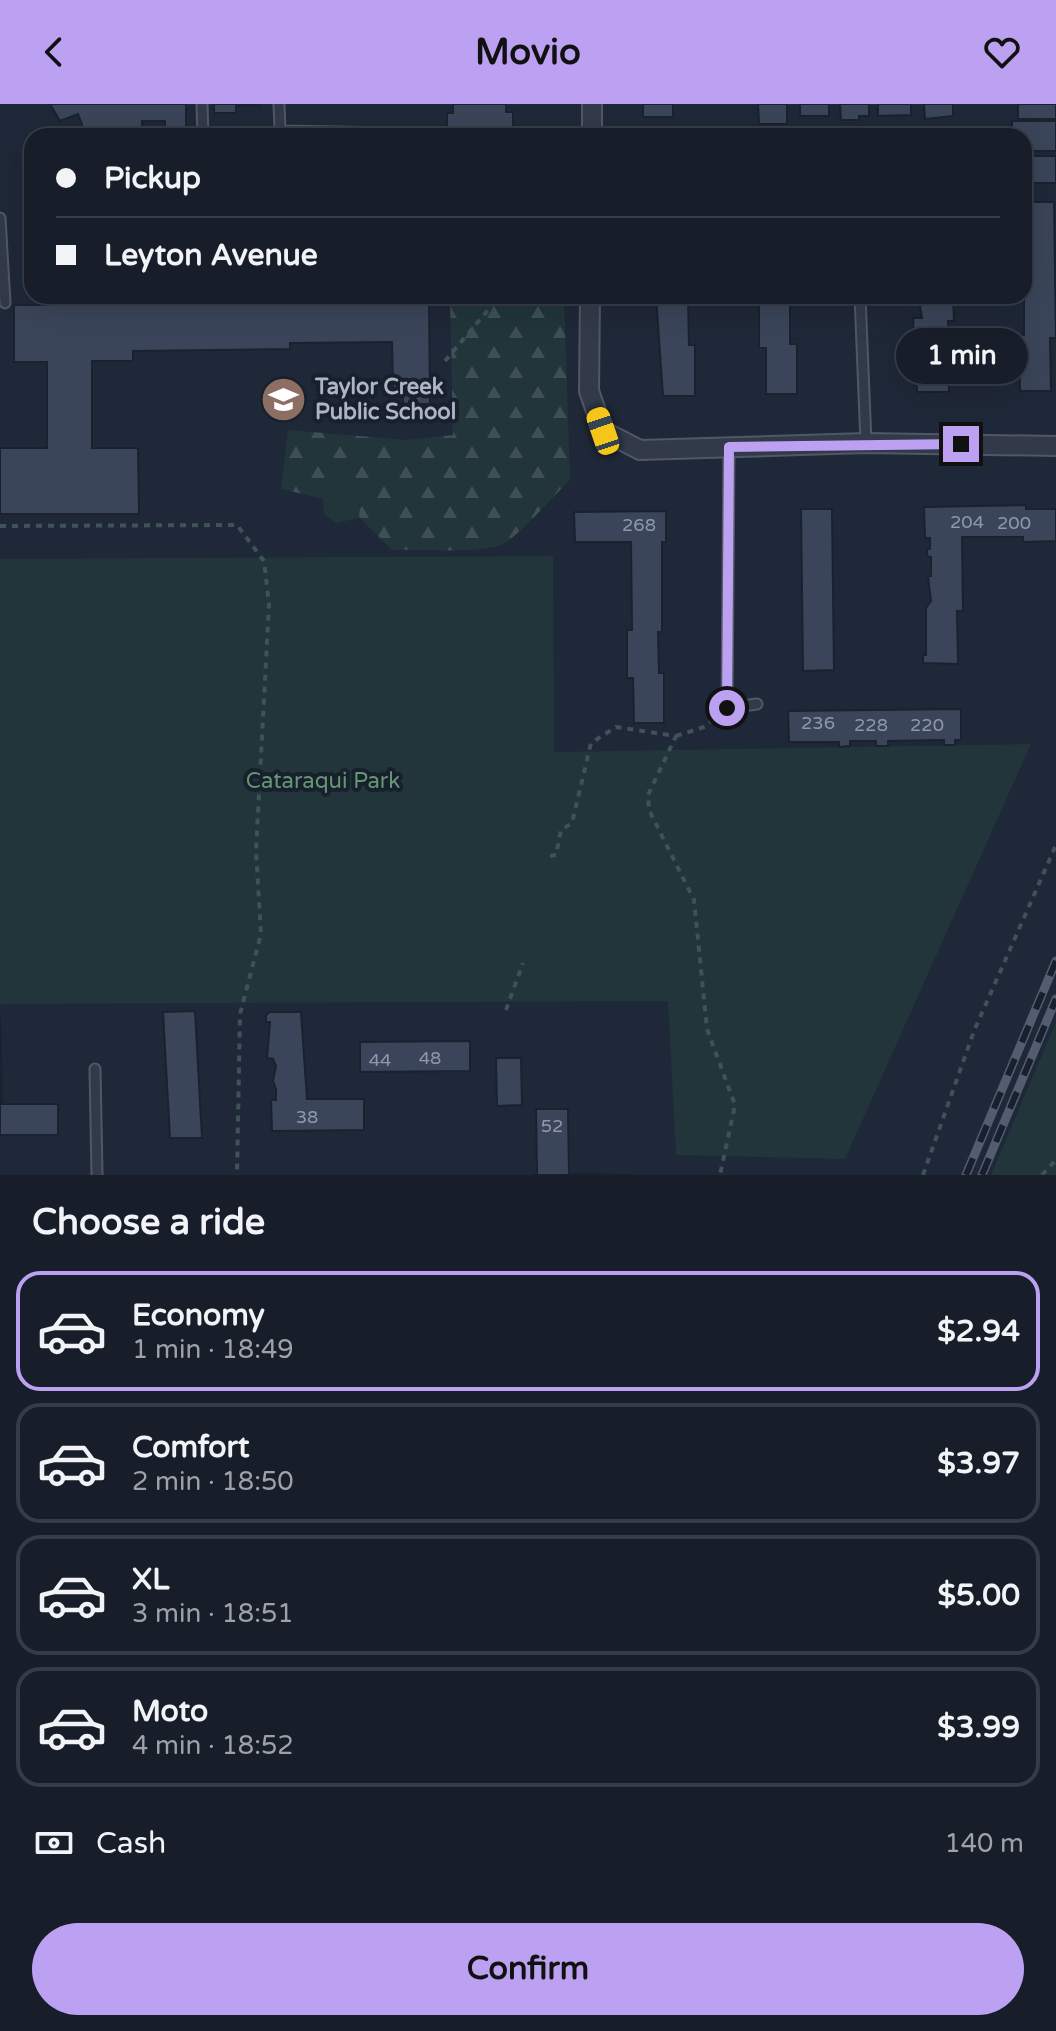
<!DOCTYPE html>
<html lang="en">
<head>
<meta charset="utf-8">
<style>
  body { margin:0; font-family:"Varela Round",sans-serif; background:#202732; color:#f1f3f6; height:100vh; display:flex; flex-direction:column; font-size:30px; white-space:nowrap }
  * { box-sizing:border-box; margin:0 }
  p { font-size:26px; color:#9ea2a8 }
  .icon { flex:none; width:44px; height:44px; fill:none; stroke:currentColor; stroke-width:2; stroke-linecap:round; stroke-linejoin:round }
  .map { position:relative; height:1071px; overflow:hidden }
  .drawer { display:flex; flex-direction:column; background:#171e2a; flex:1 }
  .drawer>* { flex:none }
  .banner { position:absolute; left:24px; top:24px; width:1008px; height:176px; border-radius:24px; box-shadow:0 8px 32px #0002,0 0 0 2px #363c47; display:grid; align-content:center; height:176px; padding:0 32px; background:#171e2a }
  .end { position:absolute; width:36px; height:36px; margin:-18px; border:10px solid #bca0f2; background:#111; box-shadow:0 0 0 4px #111 }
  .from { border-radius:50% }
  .bubble { position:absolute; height:56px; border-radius:28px; background:#171e2a; box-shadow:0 8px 32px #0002,0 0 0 2px #363c47; font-size:26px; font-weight:800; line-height:56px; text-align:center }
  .car { position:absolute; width:24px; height:48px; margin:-24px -12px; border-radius:10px; box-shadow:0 0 6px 2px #0007; background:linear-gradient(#f5c518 24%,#345 0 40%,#f5c518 0 76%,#345 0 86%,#f5c518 0) }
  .banner b { display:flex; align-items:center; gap:28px; height:76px; font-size:30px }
  .banner b+b { border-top:2px solid #363c47 }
  .banner i { width:20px; height:20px; background:#f1f3f6 }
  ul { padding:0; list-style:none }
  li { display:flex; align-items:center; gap:24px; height:120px; margin:0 16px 12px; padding:0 16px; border:4px solid #363c47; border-radius:24px }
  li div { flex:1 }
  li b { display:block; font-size:30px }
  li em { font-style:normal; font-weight:800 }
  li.selected { border-color:#bca0f2 }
  li>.icon { width:72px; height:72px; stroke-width:1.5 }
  h2 { padding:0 32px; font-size:36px; line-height:96px }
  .pay { display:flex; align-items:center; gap:20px; height:88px; padding:0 32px; font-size:30px }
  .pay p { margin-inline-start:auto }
  .primary-button { display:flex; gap:16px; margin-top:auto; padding:16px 32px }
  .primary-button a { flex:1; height:92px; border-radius:48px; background:#bca0f2; color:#111; font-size:32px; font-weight:800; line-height:92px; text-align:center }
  header { display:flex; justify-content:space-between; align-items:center; height:104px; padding:0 32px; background:#bca0f2; color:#111; font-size:36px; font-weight:800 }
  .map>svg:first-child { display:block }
  .forest { fill:url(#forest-firs) }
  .green { fill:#21353a }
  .building { fill:#3a4559; stroke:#1a212f; stroke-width:2 }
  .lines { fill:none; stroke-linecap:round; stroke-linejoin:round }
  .service-casing { stroke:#505767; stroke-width:13 }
  .minor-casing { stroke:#505767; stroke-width:22 }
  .path { stroke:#3e5257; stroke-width:4; stroke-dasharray:6 6; stroke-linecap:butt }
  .service { stroke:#323a49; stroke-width:9 }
  .minor { stroke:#323a49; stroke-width:18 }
  .rail-casing { stroke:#545d70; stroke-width:9 }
  .rail { stroke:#181f2d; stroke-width:6; stroke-dasharray:18; stroke-linecap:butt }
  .route { stroke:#bca0f2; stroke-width:10 }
  .labels { text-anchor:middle; stroke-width:8; stroke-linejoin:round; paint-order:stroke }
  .number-label { font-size:18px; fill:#9098ab }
  .poi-label { font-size:22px; font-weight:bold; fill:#acb4c6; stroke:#181f2d; text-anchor:start }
  .park-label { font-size:22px; fill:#639773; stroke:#181f2d }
</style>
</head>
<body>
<header><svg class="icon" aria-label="back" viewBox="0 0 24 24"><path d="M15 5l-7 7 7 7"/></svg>Movio<svg class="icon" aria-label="heart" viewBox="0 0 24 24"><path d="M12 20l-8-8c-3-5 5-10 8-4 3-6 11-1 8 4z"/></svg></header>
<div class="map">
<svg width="1056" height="1071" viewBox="0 0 1056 1071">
  <defs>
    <pattern id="forest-firs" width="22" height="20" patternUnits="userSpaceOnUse" patternTransform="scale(2)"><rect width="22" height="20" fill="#21353a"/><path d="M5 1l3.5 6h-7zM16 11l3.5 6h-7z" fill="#3f5055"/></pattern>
  </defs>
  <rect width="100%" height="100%" fill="#1f2838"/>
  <path class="forest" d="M450,192H564L570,376C554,391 520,431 503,440C481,450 420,445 392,446L346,400L281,385L288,326L407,336L453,331Z"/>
  <g class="green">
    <polygon points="355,377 361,384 359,414 336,419 324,410 321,386 331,378"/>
    <polygon points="553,452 554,648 1031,640 845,1055 676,1051 668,897 0,900 0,455"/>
    <polygon points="1056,918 1056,1071 991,1071"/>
  </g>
  <g class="building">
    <polygon points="50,0 186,0 186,23 165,23 165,17 142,17 142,24 117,24 98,31 95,25 85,29 78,10 60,17"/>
    <polygon points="214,0 261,0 261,2 236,2 236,9 214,9"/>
    <polygon points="453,0 506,0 506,8 513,8 513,30 447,30 447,9 453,9"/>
    <rect x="643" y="0" width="30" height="13"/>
    <polygon points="758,0 787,0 787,20 759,20"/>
    <rect x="800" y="0" width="29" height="12"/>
    <polygon points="840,0 869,0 869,12 859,12 859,16 841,16"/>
    <polygon points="878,0 911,0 911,11 878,12"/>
    <polygon points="924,0 953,0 953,12 925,15"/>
    <rect x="1018" y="0" width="38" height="15"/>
    <polygon points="1012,17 1056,17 1056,47 1024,47 1024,32 1012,32"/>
    <rect x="1024" y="52" width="32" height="27"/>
    <polygon points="1024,98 1054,98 1056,234 1050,234 1051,287 1020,287 1019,230 1024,231"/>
    <polygon points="48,192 115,192 115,200 129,200 129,192 429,192 430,300 403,300 403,284 393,284 392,238 290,239 290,245 133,247 133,257 92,257 92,344 138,344 139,410 0,410 0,344 47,344 47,258 14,258 14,201 48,201"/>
    <polygon points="656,192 688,192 689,241 695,241 695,292 663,292"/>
    <polygon points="759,192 790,192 790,240 797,240 797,290 766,290 766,244 759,244"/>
    <polygon points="921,192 953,192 954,217 948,217 949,288 917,288 913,214 922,214 919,196"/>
    <polygon points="1026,401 1026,405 1056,405 1056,437 1023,438 1023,433 962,433 963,507 957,507 958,560 923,559 923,551 926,551 926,504 931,497 928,472 931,472 931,453 927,452 927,445 930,445 930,434 925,434 924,403"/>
    <polygon points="801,405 832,405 834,566 803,567"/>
    <polygon points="666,407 666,438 662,438 662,528 658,528 659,569 664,569 664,619 634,619 633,574 627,574 627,526 632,526 631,438 575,438 574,408"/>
    <polygon points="961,605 961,636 955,636 955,641 944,641 944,636 888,637 888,642 876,642 876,637 850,637 850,642 839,643 839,638 789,638 788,607"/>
    <polygon points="195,907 202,1034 170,1034 163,908"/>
    <polygon points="270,908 301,908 307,995 364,995 364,1026 272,1027 271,996 276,996 276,985 273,977 276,962 273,955 267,954 270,918 266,918 266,911"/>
    <polygon points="0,912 2,1000 58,1000 58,1031 0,1031"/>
    <polygon points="470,937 470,967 360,968 360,938"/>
    <polygon points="496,954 521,954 522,1001 497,1002"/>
    <polygon points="536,1005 568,1005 569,1070 633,1071 532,1071 537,1070"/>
  </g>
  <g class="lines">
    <defs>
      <g id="service">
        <polyline points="202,0 203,32"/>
        <polyline points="279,0 280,27 393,29"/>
        <polyline points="0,114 5,199"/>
        <polyline points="860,192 866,339"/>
        <polyline points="729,343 727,604 757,600"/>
        <polyline points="95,965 97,1071"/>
      </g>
      <g id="minor">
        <polyline points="592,32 592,0"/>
        <polyline points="590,192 589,287 603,327 640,346 866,339 1056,342"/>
      </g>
    </defs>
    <use href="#service" class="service-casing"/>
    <use href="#minor" class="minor-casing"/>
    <g class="path">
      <polyline points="445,257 500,192"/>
      <polyline points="0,422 237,421 264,457 269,500 256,747 261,830 240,910 237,1071"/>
      <polyline points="676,632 704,623 716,613"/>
      <polyline points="550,752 556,751 561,726 572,719 591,639 616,623 676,632 648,691 649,706 694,796 707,925 735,1001 720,1071"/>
      <polyline points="506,906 523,859"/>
      <polyline points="923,1071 974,927 1056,741"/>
      <polyline points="1042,1071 1056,1056"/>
    </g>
    <use href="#service" class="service"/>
    <use href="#minor" class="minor"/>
    <defs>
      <g id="rail">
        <polyline points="966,1071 1056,857"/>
        <polyline points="982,1071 1056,895"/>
      </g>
    </defs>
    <use href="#rail" class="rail-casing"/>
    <use href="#rail" class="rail"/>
  </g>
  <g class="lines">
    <polyline class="route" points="727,604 729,343 961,340"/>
  </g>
  <defs>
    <symbol id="school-disc" viewBox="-11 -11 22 22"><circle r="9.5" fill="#8d6e63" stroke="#181f2d"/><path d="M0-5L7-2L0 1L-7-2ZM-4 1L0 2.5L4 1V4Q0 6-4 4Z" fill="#fff"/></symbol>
  </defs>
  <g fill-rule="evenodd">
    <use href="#school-disc" x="258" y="270" width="51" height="51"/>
  </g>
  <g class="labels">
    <g class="number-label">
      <text x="967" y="424">204</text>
      <text x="1014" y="425">200</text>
      <text x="639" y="427">268</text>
      <text x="818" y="625">236</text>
      <text x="871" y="627">228</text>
      <text x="927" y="627">220</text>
      <text x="430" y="960">48</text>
      <text x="380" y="962">44</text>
      <text x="307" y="1019">38</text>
      <text x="552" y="1028">52</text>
    </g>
    <g class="poi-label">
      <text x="315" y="290">Taylor Creek<tspan x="315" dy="25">Public School</tspan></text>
    </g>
    <g class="park-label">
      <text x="323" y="684">Cataraqui Park</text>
    </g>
  </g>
</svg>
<i class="end from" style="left:727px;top:604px"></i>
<i class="end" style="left:961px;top:340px"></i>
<div class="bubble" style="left:896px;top:224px;width:132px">1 min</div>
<i class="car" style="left:603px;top:327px;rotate:341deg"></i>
<div class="banner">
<b><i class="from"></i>Pickup</b>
<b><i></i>Leyton Avenue</b>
</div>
</div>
<section class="drawer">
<h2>Choose a ride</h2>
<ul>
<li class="selected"><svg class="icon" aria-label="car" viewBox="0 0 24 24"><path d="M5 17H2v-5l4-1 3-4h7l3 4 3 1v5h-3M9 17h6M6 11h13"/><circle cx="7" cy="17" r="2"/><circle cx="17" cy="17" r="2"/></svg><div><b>Economy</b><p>1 min · 18:49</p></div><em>$2.94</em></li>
<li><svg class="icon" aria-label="car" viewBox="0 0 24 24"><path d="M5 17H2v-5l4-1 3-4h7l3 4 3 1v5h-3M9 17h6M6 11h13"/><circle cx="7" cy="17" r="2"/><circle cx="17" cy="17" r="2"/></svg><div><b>Comfort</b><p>2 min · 18:50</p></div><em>$3.97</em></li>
<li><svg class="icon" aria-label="car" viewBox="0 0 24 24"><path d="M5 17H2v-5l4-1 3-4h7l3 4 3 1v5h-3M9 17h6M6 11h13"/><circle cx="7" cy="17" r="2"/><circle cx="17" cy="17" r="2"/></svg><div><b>XL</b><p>3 min · 18:51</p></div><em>$5.00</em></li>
<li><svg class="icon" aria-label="car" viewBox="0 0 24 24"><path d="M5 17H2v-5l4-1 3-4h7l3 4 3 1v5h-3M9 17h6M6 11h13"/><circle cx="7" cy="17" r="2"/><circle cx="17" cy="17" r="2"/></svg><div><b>Moto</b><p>4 min · 18:52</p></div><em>$3.99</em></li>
</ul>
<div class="pay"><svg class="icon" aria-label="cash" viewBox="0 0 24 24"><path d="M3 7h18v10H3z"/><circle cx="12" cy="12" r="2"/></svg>Cash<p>140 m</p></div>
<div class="primary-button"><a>Confirm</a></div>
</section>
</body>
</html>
